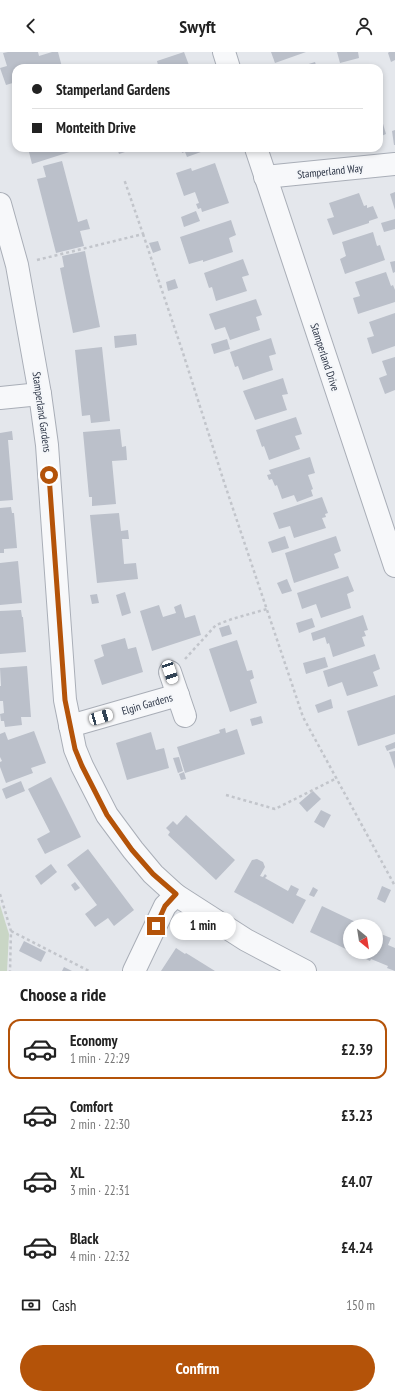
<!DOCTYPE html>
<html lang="en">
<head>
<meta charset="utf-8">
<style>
  body { margin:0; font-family:"PT Sans Narrow",sans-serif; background:#f6f6f6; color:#222; height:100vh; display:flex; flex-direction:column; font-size:15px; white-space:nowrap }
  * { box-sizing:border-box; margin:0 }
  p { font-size:13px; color:#767676 }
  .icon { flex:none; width:22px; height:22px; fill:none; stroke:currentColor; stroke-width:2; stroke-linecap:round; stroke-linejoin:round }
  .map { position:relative; height:919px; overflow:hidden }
  .side { display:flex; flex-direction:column; background:#fff; flex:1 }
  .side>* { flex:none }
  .hud { position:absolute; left:12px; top:12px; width:371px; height:88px; border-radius:12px; box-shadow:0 2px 6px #0003; display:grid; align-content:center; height:88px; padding:0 20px; background:#fff }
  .needle { width:26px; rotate:150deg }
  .tools { position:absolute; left:343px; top:867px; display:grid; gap:8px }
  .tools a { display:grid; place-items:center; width:40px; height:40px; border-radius:50%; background:#fff; box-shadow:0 2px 6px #0003; font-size:20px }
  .end { position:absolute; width:18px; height:18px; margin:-9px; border:5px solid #b45309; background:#fff; box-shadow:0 0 0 2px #fff }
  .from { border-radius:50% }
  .bubble { position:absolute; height:28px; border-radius:14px; background:#fff; box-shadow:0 2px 6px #0003; font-size:13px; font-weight:700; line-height:28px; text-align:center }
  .car { position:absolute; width:12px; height:24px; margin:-12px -6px; border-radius:5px; box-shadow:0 0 3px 1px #0007; background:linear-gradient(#fff 24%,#345 0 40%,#fff 0 76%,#345 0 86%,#fff 0) }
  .hud b { display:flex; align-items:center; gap:14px; height:38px; font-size:15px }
  .hud b+b { border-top:1px solid #e0e0e0 }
  .hud i { width:10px; height:10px; background:#222 }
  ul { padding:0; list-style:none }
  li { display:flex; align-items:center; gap:12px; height:60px; margin:0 8px 6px; padding:0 12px; border:2px solid transparent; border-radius:12px }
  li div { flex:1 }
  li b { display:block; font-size:15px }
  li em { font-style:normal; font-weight:700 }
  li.current { border-color:#b45309 }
  li>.icon { width:36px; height:36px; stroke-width:1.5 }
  h2 { padding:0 20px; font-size:18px; line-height:48px }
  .pay { display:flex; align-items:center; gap:10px; height:44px; padding:0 20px; font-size:15px }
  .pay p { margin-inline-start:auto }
  .action { display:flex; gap:8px; margin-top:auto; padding:8px 20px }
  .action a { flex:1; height:46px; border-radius:24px; background:#b45309; color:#fff; font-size:16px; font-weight:700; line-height:46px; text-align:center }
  header { display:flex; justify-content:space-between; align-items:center; height:52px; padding:0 20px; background:#fff; font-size:18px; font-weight:700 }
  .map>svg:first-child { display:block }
  .green { fill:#c9d6c5 }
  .building { fill:#bbc0ca }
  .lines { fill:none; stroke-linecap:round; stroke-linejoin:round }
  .minor-casing { stroke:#a9aeb7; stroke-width:24 }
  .path { stroke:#c2c5cb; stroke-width:2.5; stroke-dasharray:3 3; stroke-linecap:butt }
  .minor { stroke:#f7f8fa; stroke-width:22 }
  .route { stroke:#b45309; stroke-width:5 }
  .labels { text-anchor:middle; stroke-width:4; stroke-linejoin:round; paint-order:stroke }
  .street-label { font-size:11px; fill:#2b3445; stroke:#f4f6f9 }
</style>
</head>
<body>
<header><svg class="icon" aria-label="back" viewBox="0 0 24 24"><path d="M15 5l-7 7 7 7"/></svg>Swyft<svg class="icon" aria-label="person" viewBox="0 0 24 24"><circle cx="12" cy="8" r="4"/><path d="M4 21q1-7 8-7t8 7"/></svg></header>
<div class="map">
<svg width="395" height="919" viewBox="0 0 395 919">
  <rect width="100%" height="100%" fill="#e4e7ec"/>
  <polygon class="green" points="0,853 9,882 7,919 0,919"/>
  <g class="building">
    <polygon points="8,0 38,0 39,4 52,0 58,0 62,15 16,16 16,30 6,33 0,16 7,14 3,1"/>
    <polygon points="184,0 190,16 156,16 155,14 158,13 157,9"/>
    <polygon points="271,0 306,0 275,11"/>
    <polygon points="337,0 358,0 359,6 340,11"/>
    <polygon points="389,0 395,0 395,8 391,10 388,1"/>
    <polygon points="315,10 317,16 296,16"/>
    <polygon points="379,65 381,65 386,82 379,85"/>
    <polygon points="395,78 395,93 394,93 392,79"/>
    <polygon points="28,96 82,96 32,112"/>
    <polygon points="117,96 124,96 125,100 119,102"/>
    <polygon points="184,96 212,96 187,105 185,100 182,101 181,97"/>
    <polygon points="62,109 78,170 87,167 90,177 80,179 84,194 56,201 37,127 46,125 43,114"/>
    <polygon points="215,111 229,151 202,160 201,156 198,157 196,152 199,151 195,140 184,144 176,121 191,116 192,119"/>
    <polygon points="395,140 395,158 390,142"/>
    <polygon points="359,141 364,154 367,153 367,156 373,154 378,166 369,169 369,171 333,183 327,167 334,165 329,151"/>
    <polygon points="196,159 200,169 184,175 181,165"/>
    <polygon points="395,167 395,177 384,180 381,171"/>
    <polygon points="231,168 236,183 229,186 233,200 203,210 203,208 189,212 180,185"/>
    <polygon points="373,180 377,194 380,193 385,208 345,222 340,207 346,204 342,190"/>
    <polygon points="158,189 161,198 153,201 149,191"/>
    <polygon points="85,199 100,275 73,281 60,216 64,215 62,204"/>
    <polygon points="243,207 249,223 242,225 247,239 216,249 212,235 209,236 204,221"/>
    <polygon points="395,209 395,220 393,221 390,210"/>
    <polygon points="386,220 391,234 393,233 395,238 395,250 358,262 353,246 360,244 355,230"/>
    <polygon points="175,227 178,236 168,239 166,230"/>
    <polygon points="256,247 262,263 256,265 260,278 230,288 225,275 215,278 209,262"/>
    <polygon points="395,261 395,294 372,302 367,286 374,284 369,270"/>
    <polygon points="136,282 137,293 115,296 114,284"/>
    <polygon points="271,286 276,302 269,304 273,318 243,328 238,314 235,315 230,300"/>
    <polygon points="227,287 230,297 214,302 211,292"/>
    <polygon points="102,295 110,369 91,371 90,363 82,364 75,298"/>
    <polygon points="395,305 395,338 385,342 379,326 387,323 382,309"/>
    <polygon points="283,326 288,342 282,343 287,358 255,368 243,339"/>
    <polygon points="296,365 302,382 295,384 300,397 269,408 264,394 262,395 256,378"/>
    <polygon points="120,377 122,395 126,394 127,408 112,409 116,452 92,454 92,445 89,445 83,380"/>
    <polygon points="12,379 13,388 8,388 13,448 0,449 0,381"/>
    <polygon points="310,405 315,421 308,423 313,437 311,438 313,444 297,450 294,443 282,447 277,433 275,434 272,427 269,428 267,423 271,422 269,418"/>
    <polygon points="322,445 328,461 325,462 326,465 322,466 326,476 294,486 290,474 279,477 273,461"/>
    <polygon points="11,455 12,461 14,461 17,496 4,497 4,501 0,501 0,456"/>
    <polygon points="119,461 121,479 128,478 129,487 122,487 124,512 136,511 138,527 97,531 90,463"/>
    <polygon points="285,484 289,496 272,501 268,490"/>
    <polygon points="336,484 341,499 334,502 339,516 294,531 285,501"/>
    <polygon points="18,509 22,551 0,553 0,511"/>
    <polygon points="348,524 354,539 347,542 351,556 321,566 316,552 302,557 297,541"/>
    <polygon points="287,527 292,539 282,542 277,531"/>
    <polygon points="125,540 131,561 122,564 116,543"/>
    <polygon points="97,542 99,551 92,552 90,543"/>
    <polygon points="181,552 185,566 195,563 201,583 152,599 140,559 159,553 163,565 176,561 174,555"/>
    <polygon points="21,558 22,565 23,565 26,600 0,602 0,559"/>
    <polygon points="363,563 368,578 364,579 366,584 362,585 365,594 333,605 329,591 327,592 325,585 313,589 311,581"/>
    <polygon points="312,566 315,575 299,581 296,571"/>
    <polygon points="229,573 232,582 222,585 219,576"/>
    <polygon points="125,586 128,597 136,595 143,620 102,633 94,608 104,604 101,593"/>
    <polygon points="237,588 247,619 252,618 254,626 250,628 257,651 230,660 209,597"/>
    <polygon points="375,602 380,617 373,620 378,634 347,644 342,630 328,635 323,619"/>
    <polygon points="325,605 328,615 306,622 303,611"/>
    <polygon points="27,614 31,665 21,665 22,673 5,675 4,669 1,669 0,662 4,661 3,649 0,649 0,634 1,634 0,616"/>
    <polygon points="395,643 395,682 358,694 347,659"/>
    <polygon points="331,647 333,656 318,661 315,653"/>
    <polygon points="261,664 263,671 252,674 250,667"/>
    <polygon points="225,676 226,681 237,677 245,702 185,721 177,695 220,681 219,678"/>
    <polygon points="34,679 46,711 31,716 33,721 6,731 0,715 0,710 2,709 0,705 0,682 5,680 8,688"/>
    <polygon points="151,680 156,698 164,696 169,716 127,728 116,691"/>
    <polygon points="395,690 395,696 387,699 385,694"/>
    <polygon points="395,699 395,717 389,700"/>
    <polygon points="179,705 183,719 178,721 173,706"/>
    <polygon points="184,720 186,727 181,728 179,722"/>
    <polygon points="51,725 81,785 45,802 37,787 50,780 28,737"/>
    <polygon points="21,729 25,739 6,747 2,737"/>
    <polygon points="313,739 321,747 307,760 299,751"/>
    <polygon points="321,758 331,763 324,776 314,770"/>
    <polygon points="186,763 235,808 216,828 168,783 170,780 166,776 173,769 177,773"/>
    <polygon points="88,797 134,858 114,874 108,866 95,875 85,862 97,853 67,813"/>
    <polygon points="257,807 263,810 265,815 260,824 263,825 265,822 267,824 265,826 288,839 291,833 299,837 296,843 306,848 293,872 234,840 252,808"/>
    <polygon points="51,812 57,820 41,833 35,824"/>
    <polygon points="75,830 80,836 75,839 71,833"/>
    <polygon points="382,834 391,838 385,851 377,847"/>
    <polygon points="313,835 318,838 314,845 309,843"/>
    <polygon points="322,854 364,874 350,874 350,899 310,880"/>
    <polygon points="376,880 391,886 388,893 395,896 395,919 387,916 388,914 371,907 370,909 351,900 376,900"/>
    <polygon points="24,889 46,900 41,910 19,899"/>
    <polygon points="176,896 185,902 186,901 215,919 161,919"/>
    <polygon points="64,915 72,919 62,919"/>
  </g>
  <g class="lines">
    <defs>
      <g id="minor">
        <polyline points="224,0 229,16"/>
        <polyline points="256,96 395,514"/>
        <polyline points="265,125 395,112"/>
        <polyline points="0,152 17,213 40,342 47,393 65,648 75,697 82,714 107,763 133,798 153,822 176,843 246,888 305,919"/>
        <polyline points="0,346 40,342"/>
        <polyline points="170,620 185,664"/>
        <polyline points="70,674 178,643"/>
        <polyline points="134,919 165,854 176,843"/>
      </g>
    </defs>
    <use href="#minor" class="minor-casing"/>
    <g class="path">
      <polyline points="143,182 183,301 224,430 303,665 395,834"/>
      <polyline points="37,208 143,182 124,127"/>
      <polyline points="185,607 216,573 232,567 267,557"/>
      <polyline points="226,743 275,757 337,726"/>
      <polyline points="0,842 11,879 10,919"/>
      <polyline points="11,879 89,919"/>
    </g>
    <use href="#minor" class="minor"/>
  </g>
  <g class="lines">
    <polyline class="route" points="49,423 65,648 75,697 82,714 107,763 132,798 153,822 176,842 165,854 156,874"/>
  </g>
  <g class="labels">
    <g class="street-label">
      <text transform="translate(330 119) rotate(-6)" y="4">Stamperland Way</text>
      <text transform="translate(325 305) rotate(72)" y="4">Stamperland Drive</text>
      <text transform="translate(42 360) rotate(82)" y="4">Stamperland Gardens</text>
      <text transform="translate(147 652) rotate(-16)" y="4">Elgin Gardens</text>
    </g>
  </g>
</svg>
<div class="tools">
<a><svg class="needle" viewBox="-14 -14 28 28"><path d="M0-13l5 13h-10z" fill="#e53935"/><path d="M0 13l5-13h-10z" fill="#767676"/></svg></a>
</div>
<i class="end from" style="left:49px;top:423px"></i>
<i class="end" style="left:156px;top:874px"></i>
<div class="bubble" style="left:170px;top:860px;width:66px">1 min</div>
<i class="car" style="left:170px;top:620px;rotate:161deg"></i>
<i class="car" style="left:101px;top:665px;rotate:74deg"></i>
<div class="hud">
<b><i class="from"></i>Stamperland Gardens</b>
<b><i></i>Monteith Drive</b>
</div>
</div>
<section class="side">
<h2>Choose a ride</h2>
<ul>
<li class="current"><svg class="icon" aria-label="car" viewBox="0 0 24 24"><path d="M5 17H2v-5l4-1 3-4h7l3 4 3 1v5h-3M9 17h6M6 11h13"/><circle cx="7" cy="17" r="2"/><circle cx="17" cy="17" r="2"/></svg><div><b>Economy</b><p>1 min · 22:29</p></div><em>£2.39</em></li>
<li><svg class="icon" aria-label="car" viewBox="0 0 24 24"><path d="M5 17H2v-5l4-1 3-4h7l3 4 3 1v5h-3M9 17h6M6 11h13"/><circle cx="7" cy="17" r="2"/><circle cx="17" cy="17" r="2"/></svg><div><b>Comfort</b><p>2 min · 22:30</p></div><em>£3.23</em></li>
<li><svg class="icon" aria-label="car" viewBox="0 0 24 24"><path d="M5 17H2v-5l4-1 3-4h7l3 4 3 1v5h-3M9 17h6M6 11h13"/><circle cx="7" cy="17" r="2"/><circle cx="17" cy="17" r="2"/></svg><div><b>XL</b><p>3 min · 22:31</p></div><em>£4.07</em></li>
<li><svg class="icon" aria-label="car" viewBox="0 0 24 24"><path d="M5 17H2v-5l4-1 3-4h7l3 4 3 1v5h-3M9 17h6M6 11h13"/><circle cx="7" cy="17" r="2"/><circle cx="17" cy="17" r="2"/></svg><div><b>Black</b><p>4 min · 22:32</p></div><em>£4.24</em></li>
</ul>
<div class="pay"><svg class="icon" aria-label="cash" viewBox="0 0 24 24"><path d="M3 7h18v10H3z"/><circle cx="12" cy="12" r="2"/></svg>Cash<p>150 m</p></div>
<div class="action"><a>Confirm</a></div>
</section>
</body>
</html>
